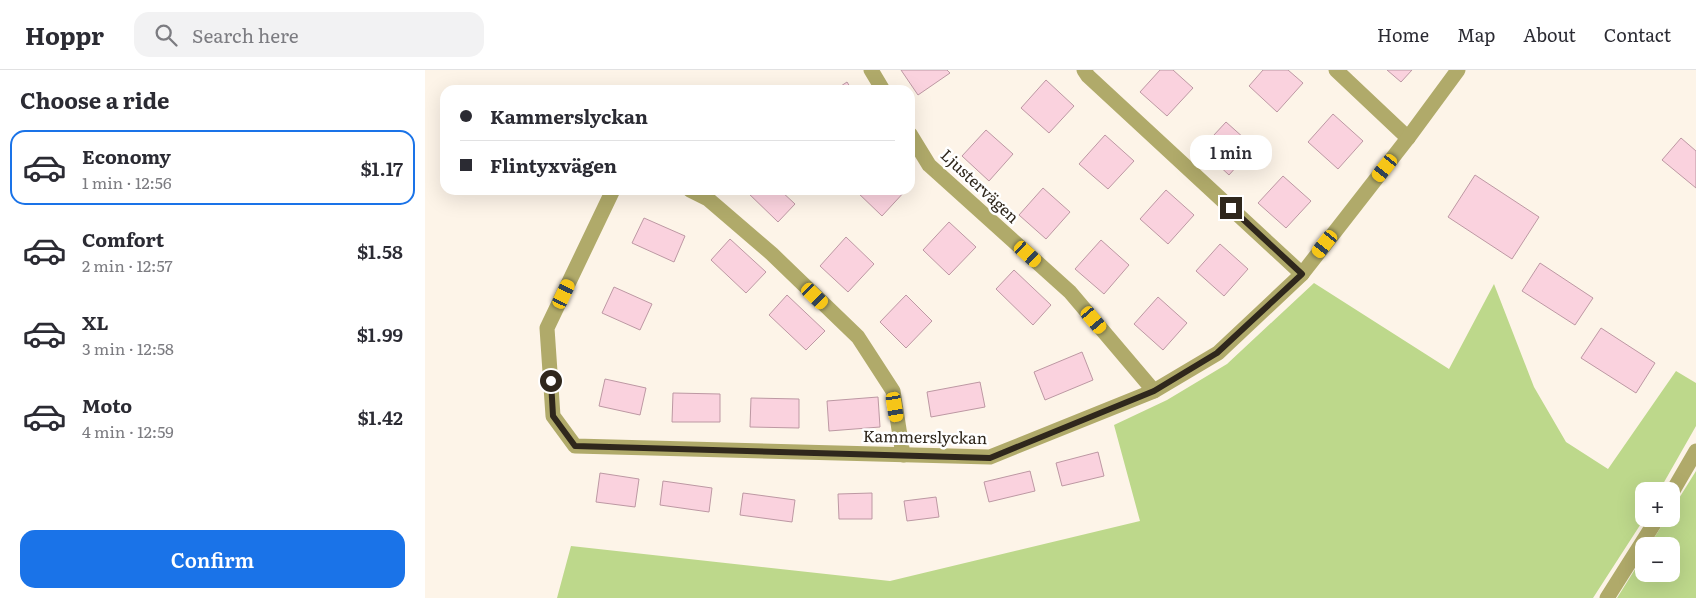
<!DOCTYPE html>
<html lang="en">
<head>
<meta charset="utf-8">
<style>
  body { margin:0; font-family:Literata,serif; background:#f2f2f3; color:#2b2b33; height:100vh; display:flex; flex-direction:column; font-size:19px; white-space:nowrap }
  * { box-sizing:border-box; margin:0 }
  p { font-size:16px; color:#7c7c81 }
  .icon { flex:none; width:28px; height:28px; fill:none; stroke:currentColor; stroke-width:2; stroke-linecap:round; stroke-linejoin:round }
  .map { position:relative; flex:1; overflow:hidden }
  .panel { display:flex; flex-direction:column; background:#fff; width:425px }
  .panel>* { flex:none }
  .guide { position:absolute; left:15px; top:15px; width:475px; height:110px; border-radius:15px; box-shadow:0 5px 20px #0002; display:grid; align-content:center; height:110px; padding:0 20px; background:#fff }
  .buttons { position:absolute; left:1210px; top:412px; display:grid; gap:10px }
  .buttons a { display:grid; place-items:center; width:45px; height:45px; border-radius:10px; background:#fff; box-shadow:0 5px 20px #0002; font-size:25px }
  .end { position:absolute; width:22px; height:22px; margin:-11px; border:6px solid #2f271c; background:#fff; box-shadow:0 0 0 2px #fff }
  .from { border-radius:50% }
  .bubble { position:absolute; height:35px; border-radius:15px; background:#fff; box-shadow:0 5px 20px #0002; font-size:16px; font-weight:600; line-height:35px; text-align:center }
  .car { position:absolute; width:15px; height:30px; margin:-15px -8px; border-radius:6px; box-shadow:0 0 4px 1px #0007; background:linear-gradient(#f5c518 24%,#345 0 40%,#f5c518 0 76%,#345 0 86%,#f5c518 0) }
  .guide b { display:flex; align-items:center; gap:18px; height:48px; font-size:19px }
  .guide b+b { border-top:1px solid #e1e1e2 }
  .guide i { width:12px; height:12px; background:#2b2b33 }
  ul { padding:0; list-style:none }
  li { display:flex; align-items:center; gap:15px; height:75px; margin:0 10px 8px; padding:0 10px; border:2px solid transparent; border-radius:15px }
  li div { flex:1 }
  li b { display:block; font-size:19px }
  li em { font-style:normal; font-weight:600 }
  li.active { border-color:#1a73e8 }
  li>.icon { width:45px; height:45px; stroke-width:1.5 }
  h2 { padding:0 20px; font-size:22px; line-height:60px }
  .button { display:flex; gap:10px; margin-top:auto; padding:10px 20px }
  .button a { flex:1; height:58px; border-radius:15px; background:#1a73e8; color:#fff; font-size:20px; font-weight:600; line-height:58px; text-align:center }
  header { display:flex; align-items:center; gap:30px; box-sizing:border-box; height:70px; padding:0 25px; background:#fff; border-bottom:1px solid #e1e1e2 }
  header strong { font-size:24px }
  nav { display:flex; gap:28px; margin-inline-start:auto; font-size:18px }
  .search { width:350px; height:45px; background:#f2f2f3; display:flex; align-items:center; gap:12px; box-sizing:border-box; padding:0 18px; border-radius:15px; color:#7c7c81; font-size:19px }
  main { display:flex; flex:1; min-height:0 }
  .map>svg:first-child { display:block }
  .green { fill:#bdd88b }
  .building { fill:#fad2de; stroke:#bd98a3 }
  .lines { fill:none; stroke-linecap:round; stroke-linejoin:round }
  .minor { stroke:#b0aa6a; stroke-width:15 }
  .route { stroke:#2f271c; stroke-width:6 }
  .labels { text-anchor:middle; stroke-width:5; stroke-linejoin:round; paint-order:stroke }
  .street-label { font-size:16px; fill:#2f271c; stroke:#fff }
</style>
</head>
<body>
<header>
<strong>Hoppr</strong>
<div class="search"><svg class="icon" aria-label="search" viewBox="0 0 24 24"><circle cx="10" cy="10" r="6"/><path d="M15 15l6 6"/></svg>Search here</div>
<nav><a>Home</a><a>Map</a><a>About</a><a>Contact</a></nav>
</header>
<main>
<section class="panel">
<h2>Choose a ride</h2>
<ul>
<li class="active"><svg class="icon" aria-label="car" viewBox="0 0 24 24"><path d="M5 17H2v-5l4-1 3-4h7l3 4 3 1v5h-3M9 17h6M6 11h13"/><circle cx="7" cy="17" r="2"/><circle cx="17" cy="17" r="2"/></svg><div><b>Economy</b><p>1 min · 12:56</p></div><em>$1.17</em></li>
<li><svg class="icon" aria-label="car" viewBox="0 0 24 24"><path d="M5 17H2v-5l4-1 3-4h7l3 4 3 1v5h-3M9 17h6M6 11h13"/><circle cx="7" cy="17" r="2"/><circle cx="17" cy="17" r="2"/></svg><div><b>Comfort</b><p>2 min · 12:57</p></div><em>$1.58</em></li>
<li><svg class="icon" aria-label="car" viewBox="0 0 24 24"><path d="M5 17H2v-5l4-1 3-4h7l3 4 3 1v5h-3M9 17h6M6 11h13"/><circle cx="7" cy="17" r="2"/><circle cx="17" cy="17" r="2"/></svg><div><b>XL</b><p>3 min · 12:58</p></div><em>$1.99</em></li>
<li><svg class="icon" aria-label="car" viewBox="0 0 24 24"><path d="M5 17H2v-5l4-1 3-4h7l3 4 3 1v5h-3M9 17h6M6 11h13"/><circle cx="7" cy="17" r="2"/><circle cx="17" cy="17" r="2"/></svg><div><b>Moto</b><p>4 min · 12:59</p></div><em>$1.42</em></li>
</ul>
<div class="button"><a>Confirm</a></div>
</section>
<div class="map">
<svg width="1271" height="528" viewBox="0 0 1271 528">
  <rect width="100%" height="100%" fill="#fdf4e8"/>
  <g class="green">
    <polygon points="889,213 1024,299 1069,214 1109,317 1141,372 1183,399 1251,301 1271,313 1271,356 1234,421 1219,421 1219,449 1168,528 132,528 146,476 465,511 715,451 689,355 742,330 802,294"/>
    <polygon points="1271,401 1271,528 1192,528 1219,485 1219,504 1246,504 1246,476 1224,476 1241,449 1246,449 1246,441"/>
  </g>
  <g class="building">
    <polygon points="476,0 522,0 525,3 493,25"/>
    <polygon points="735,0 748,0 768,18 742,46 715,22"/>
    <polygon points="838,0 863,0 878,13 852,42 824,16"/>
    <polygon points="962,0 987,0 976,12"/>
    <polygon points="621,10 649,36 624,63 596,38"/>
    <polygon points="422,12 427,20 410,20"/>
    <polygon points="908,44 938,71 913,99 883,72"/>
    <polygon points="801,52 829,77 804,105 776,79"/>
    <polygon points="561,60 588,84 564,111 537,86"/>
    <polygon points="680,65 709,91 683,119 654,94"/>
    <polygon points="1256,68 1271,81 1271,118 1237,90"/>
    <polygon points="1050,105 1114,147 1087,189 1023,147"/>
    <polygon points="858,106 886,131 861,158 833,133"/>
    <polygon points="618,118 645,142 621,169 594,145"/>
    <polygon points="320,120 355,120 370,134 353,152"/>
    <polygon points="430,120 481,120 457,146"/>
    <polygon points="741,120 769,145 743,174 715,149"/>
    <polygon points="219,148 260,166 249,192 207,173"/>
    <polygon points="524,152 551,177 524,205 498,180"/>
    <polygon points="421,167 449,194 423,222 395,196"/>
    <polygon points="305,169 341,202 321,223 286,190"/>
    <polygon points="676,170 704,195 679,224 650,199"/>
    <polygon points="795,174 823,199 799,226 771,201"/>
    <polygon points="1115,193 1168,228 1150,255 1097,221"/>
    <polygon points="589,200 626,235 608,255 571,219"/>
    <polygon points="189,217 227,234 215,260 177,243"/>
    <polygon points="362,225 400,261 381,280 344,245"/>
    <polygon points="481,225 507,251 481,278 455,252"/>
    <polygon points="733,227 762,253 738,280 709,254"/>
    <polygon points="1176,258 1230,293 1211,323 1156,288"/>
    <polygon points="657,282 668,310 620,330 609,302"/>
    <polygon points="180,309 221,318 215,345 174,336"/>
    <polygon points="555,312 560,337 506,347 502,322"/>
    <polygon points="248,323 295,324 295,352 247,352"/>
    <polygon points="453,327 455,357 404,361 402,331"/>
    <polygon points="326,328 374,329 374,358 325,357"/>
    <polygon points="673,382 679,406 637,416 631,393"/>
    <polygon points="605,401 610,421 564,432 559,412"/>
    <polygon points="175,403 214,409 210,437 171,432"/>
    <polygon points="238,411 287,418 284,442 235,435"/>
    <polygon points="318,423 370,430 367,452 315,445"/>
    <polygon points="447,423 447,449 414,449 413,424"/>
    <polygon points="511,427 514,447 482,451 479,431"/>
  </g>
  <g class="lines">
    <g class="minor">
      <polyline points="446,0 458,20"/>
      <polyline points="659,0 663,6 877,204"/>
      <polyline points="911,0 983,68"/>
      <polyline points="485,64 504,95 645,222 729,321"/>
      <polyline points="188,120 122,258 128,346 150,376 565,387 729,321 793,283 877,204 983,68 1033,0"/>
      <polyline points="265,120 283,129 347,184 433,267 468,321 478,385"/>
      <polyline points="1246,424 1271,381"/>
      <polyline points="1182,528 1232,449"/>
    </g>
  </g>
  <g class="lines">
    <polyline class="route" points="126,311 128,346 150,376 565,388 729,321 792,283 877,204 806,138"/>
  </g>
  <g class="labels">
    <g class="street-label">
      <text transform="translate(555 116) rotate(43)" y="6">Ljustervägen</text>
      <text transform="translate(500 367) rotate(1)" y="6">Kammerslyckan</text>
    </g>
  </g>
</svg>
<div class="buttons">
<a>+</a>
<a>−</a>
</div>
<i class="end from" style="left:126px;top:311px"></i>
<i class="end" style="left:806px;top:138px"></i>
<div class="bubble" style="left:765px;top:65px;width:82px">1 min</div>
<i class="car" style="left:960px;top:98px;rotate:218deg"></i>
<i class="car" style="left:900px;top:174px;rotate:218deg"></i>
<i class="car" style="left:603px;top:184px;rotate:132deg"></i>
<i class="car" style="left:139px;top:224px;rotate:25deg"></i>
<i class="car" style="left:390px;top:226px;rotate:134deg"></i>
<i class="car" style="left:669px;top:250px;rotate:140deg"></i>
<i class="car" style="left:470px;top:337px;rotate:171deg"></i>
<div class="guide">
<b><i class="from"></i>Kammerslyckan</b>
<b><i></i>Flintyxvägen</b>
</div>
</div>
</main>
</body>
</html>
